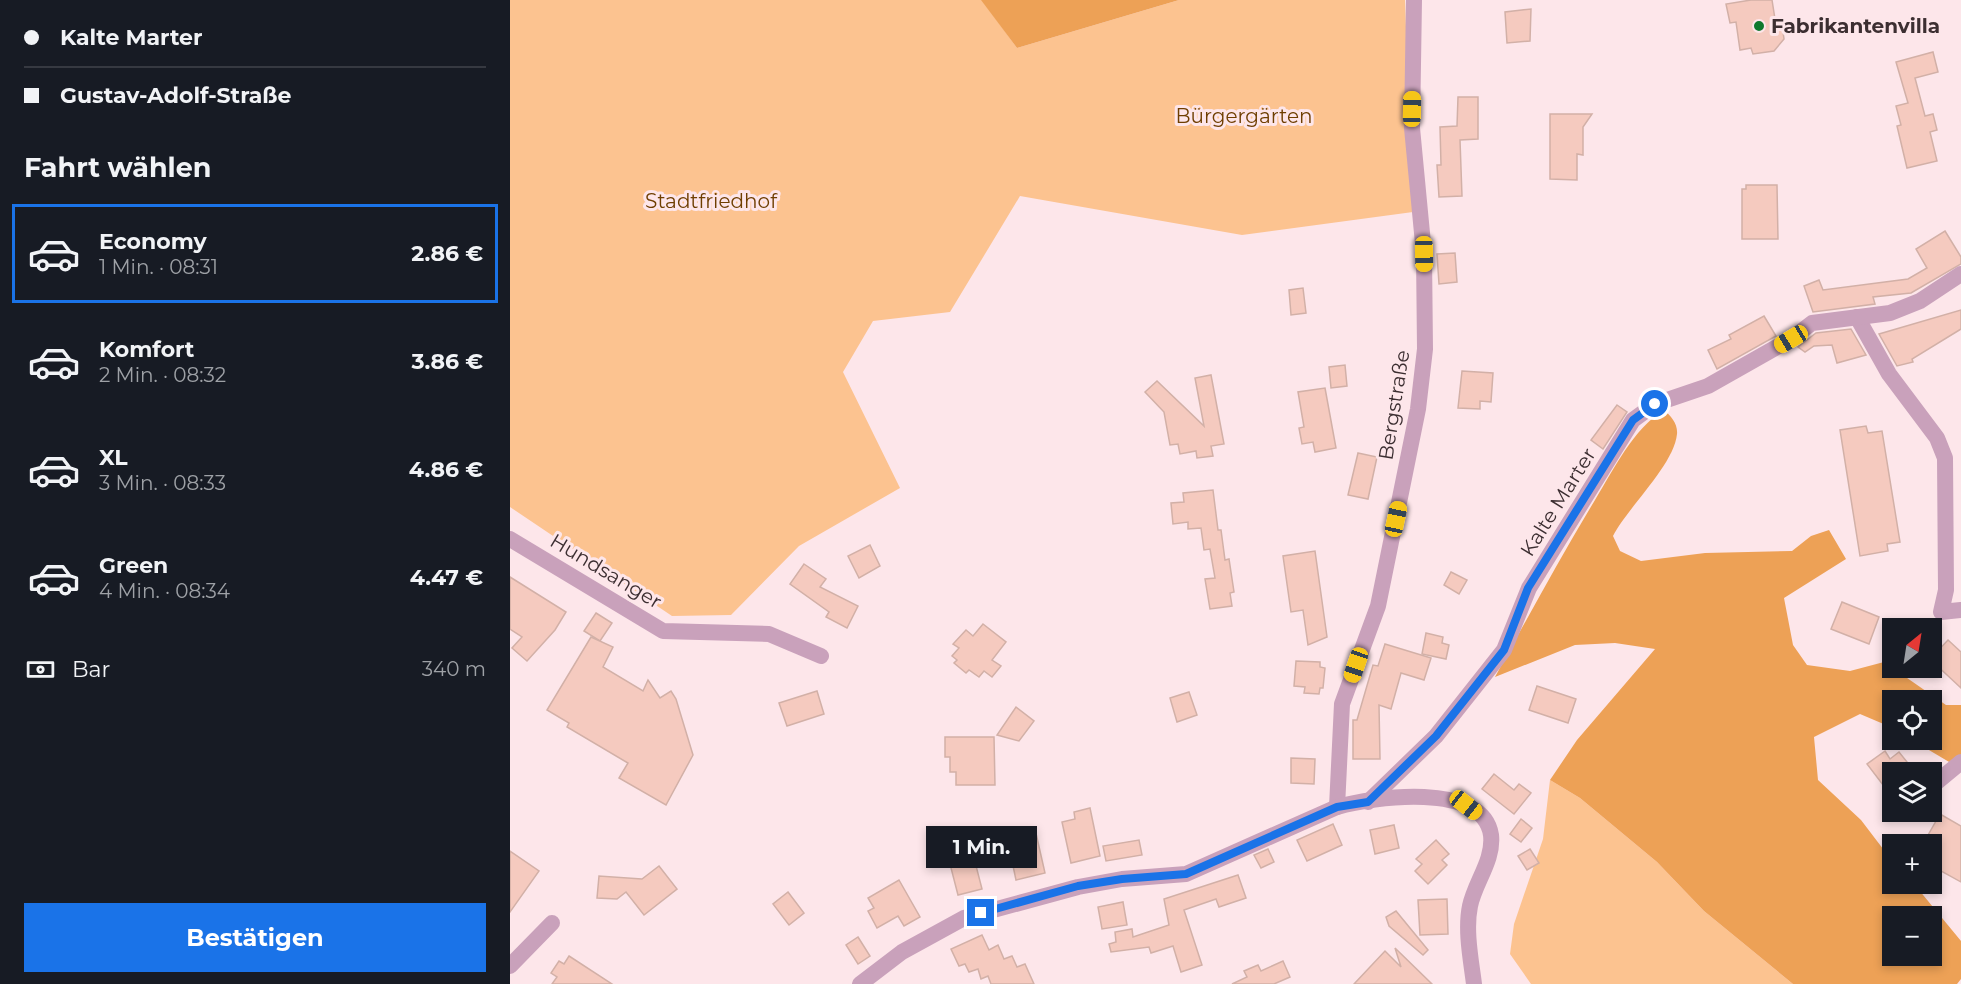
<!DOCTYPE html>
<html lang="de">
<head>
<meta charset="utf-8">
<style>
  body { margin:0; font-family:Montserrat,sans-serif; background:#242831; color:#f1f3f6; height:100vh; display:flex; flex-direction:column; font-size:22px; white-space:nowrap }
  * { box-sizing:border-box; margin:0 }
  p { font-size:20px; color:#9ea1a6 }
  .icon { flex:none; width:33px; height:33px; fill:none; stroke:currentColor; stroke-width:2; stroke-linecap:round; stroke-linejoin:round }
  .map { position:relative; flex:1; overflow:hidden }
  .drawer { display:flex; flex-direction:column; background:#171b24; width:510px }
  .drawer>* { flex:none }
  .top-card { display:grid; align-content:center; height:132px; padding:0 24px; background:#171b24 }
  .needle { width:39px; rotate:30deg }
  .tools { position:absolute; left:1372px; top:618px; display:grid; gap:12px }
  .tools a { display:grid; place-items:center; width:60px; height:60px; border-radius:0px; background:#171b24; box-shadow:0 3px 9px #0003; font-size:30px }
  .end { position:absolute; width:27px; height:27px; margin:-14px; border:8px solid #1a73e8; background:#fff; box-shadow:0 0 0 3px #fff }
  .from { border-radius:50% }
  .bubble { position:absolute; height:42px; border-radius:0px; background:#171b24; box-shadow:0 3px 9px #0003; font-size:20px; font-weight:700; line-height:42px; text-align:center }
  .car { position:absolute; width:18px; height:36px; margin:-18px -9px; border-radius:8px; box-shadow:0 0 4px 2px #0007; background:linear-gradient(#f5c518 24%,#345 0 40%,#f5c518 0 76%,#345 0 86%,#f5c518 0) }
  .top-card b { display:flex; align-items:center; gap:21px; height:57px; font-size:22px }
  .top-card b+b { border-top:2px solid #363941 }
  .top-card i { width:15px; height:15px; background:#f1f3f6 }
  ul { padding:0; list-style:none }
  li { display:flex; align-items:center; gap:18px; height:99px; margin:0 12px 9px; padding:0 12px; border:3px solid transparent; border-radius:0px }
  li div { flex:1 }
  li b { display:block; font-size:22px }
  li em { font-style:normal; font-weight:700 }
  li.current { border-color:#1a73e8 }
  li>.icon { width:54px; height:54px; stroke-width:1.5 }
  h2 { padding:0 24px; font-size:27px; line-height:72px }
  .pay { display:flex; align-items:center; gap:15px; height:66px; padding:0 24px; font-size:22px }
  .pay p { margin-inline-start:auto }
  .primary-button { display:flex; gap:12px; margin-top:auto; padding:12px 24px }
  .primary-button a { flex:1; height:69px; border-radius:0px; background:#1a73e8; color:#fff; font-size:24px; font-weight:700; line-height:69px; text-align:center }
  main { display:flex; flex:1; min-height:0 }
  .map>svg:first-child { display:block }
  .green { fill:#fcc390 }
  .forest { fill:#eda156; fill-rule:evenodd }
  .building { fill:#f5cabf; stroke:#d2b0a7; stroke-width:1.5 }
  .lines { fill:none; stroke-linecap:round; stroke-linejoin:round }
  .minor { stroke:#c9a1bb; stroke-width:16 }
  .route { stroke:#1a73e8; stroke-width:8 }
  .poi-dot { fill:#0f792d; stroke:#fde6ea; stroke-width:2 }
  .labels { text-anchor:middle; stroke-width:6; stroke-linejoin:round; paint-order:stroke }
  .poi-label { font-size:20px; font-weight:bold; fill:#3c2e31; stroke:#fde6ea; text-anchor:start }
  .park-label { font-size:20px; fill:#6f3e00; stroke:#fde6ea }
  .street-label { font-size:20px; fill:#3c2e31; stroke:#fde6ea }
</style>
</head>
<body>
<main>
<section class="drawer">
<div class="top-card">
<b><i class="from"></i>Kalte Marter</b>
<b><i></i>Gustav-Adolf-Straße</b>
</div>
<h2>Fahrt wählen</h2>
<ul>
<li class="current"><svg class="icon" aria-label="car" viewBox="0 0 24 24"><path d="M5 17H2v-5l4-1 3-4h7l3 4 3 1v5h-3M9 17h6M6 11h13"/><circle cx="7" cy="17" r="2"/><circle cx="17" cy="17" r="2"/></svg><div><b>Economy</b><p>1 Min. · 08:31</p></div><em>2.86 €</em></li>
<li><svg class="icon" aria-label="car" viewBox="0 0 24 24"><path d="M5 17H2v-5l4-1 3-4h7l3 4 3 1v5h-3M9 17h6M6 11h13"/><circle cx="7" cy="17" r="2"/><circle cx="17" cy="17" r="2"/></svg><div><b>Komfort</b><p>2 Min. · 08:32</p></div><em>3.86 €</em></li>
<li><svg class="icon" aria-label="car" viewBox="0 0 24 24"><path d="M5 17H2v-5l4-1 3-4h7l3 4 3 1v5h-3M9 17h6M6 11h13"/><circle cx="7" cy="17" r="2"/><circle cx="17" cy="17" r="2"/></svg><div><b>XL</b><p>3 Min. · 08:33</p></div><em>4.86 €</em></li>
<li><svg class="icon" aria-label="car" viewBox="0 0 24 24"><path d="M5 17H2v-5l4-1 3-4h7l3 4 3 1v5h-3M9 17h6M6 11h13"/><circle cx="7" cy="17" r="2"/><circle cx="17" cy="17" r="2"/></svg><div><b>Green</b><p>4 Min. · 08:34</p></div><em>4.47 €</em></li>
</ul>
<div class="pay"><svg class="icon" aria-label="cash" viewBox="0 0 24 24"><path d="M3 7h18v10H3z"/><circle cx="12" cy="12" r="2"/></svg>Bar<p>340 m</p></div>
<div class="primary-button"><a>Bestätigen</a></div>
</section>
<div class="map">
<svg width="1451" height="984" viewBox="0 0 1451 984">
  <rect width="100%" height="100%" fill="#fde6ea"/>
  <g class="green">
    <polygon points="0,0 472,0 507,48 669,0 895,0 903,212 732,235 510,196 440,312 363,321 333,372 390,488 289,546 221,615 162,616 0,507"/>
    <polygon points="1040,780 1070,798 1147,862 1194,911 1283,984 1021,984 1000,954 1004,924 1033,839"/>
  </g>
  <g class="forest">
    <polygon points="471,0 669,0 507,48"/>
    <path d="M1154,410C1161,416 1168,424 1167,434C1164,465 1118,507 1103,536L1110,551L1131,561L1195,553L1282,551L1301,536L1319,530L1336,559L1274,598L1283,645L1297,665L1340,671L1374,662L1436,705H1451V769L1402,740H1422V700H1383V728L1350,714L1304,737L1308,780L1351,820L1383,862V884H1404L1451,941V979L1447,984H1283L1194,911L1147,862L1070,798L1040,780L1067,740L1145,649L1105,643L1065,645L985,677C1018,617 1050,558 1085,500C1104,469 1123,429 1154,410ZM1383,916H1422V956H1383Z"/>
  </g>
  <g class="building">
    <polygon points="1241,0 1262,0 1265,19 1271,18 1274,39 1264,51 1243,54 1241,48 1230,50 1226,22 1220,23 1216,4"/>
    <polygon points="1021,9 1020,41 997,43 995,12"/>
    <polygon points="1423,52 1428,72 1405,78 1415,116 1423,114 1427,130 1420,132 1427,161 1397,168 1387,126 1391,125 1386,106 1398,103 1386,62"/>
    <polygon points="948,97 968,97 968,139 950,140 952,196 929,197 927,165 931,165 930,127 947,126"/>
    <polygon points="1040,114 1082,114 1073,127 1073,155 1067,154 1067,180 1040,179"/>
    <polygon points="1236,185 1267,185 1268,239 1232,239 1232,189 1236,189"/>
    <polygon points="1435,231 1451,257 1451,264 1401,293 1363,297 1365,304 1303,312 1294,286 1309,280 1313,290 1398,279 1417,268 1406,249"/>
    <polygon points="945,253 947,282 929,284 927,254"/>
    <polygon points="793,288 796,313 781,315 779,290"/>
    <polygon points="1451,310 1451,329 1402,359 1403,362 1387,366 1369,334"/>
    <polygon points="1254,316 1266,336 1207,369 1198,350 1221,339 1219,335"/>
    <polygon points="1341,329 1356,355 1327,363 1322,345 1304,346 1295,352 1288,347 1306,333"/>
    <polygon points="835,365 837,386 821,388 819,367"/>
    <polygon points="952,371 983,373 981,402 970,401 970,409 948,408"/>
    <polygon points="701,375 714,444 701,446 703,456 687,458 686,451 670,454 668,444 660,445 654,412 635,392 647,381 694,426 685,378"/>
    <polygon points="815,388 826,448 805,452 803,442 792,444 789,428 794,427 788,392"/>
    <polygon points="1107,405 1117,412 1093,449 1081,440"/>
    <polygon points="1356,426 1358,433 1372,431 1390,542 1377,544 1378,551 1350,556 1330,430"/>
    <polygon points="848,453 867,457 858,499 838,495"/>
    <polygon points="703,490 708,530 711,530 715,560 719,559 724,592 720,593 722,606 700,609 695,579 705,578 700,549 694,550 691,528 678,529 678,522 663,524 661,503 674,502 673,493"/>
    <polygon points="360,545 370,566 349,578 338,556"/>
    <polygon points="805,551 817,637 798,645 793,610 781,612 773,556"/>
    <polygon points="294,564 316,579 310,587 348,606 337,628 316,617 319,612 280,584"/>
    <polygon points="941,572 957,580 949,594 934,585"/>
    <polygon points="0,577 56,612 45,630 17,661 2,648 12,637 0,629"/>
    <polygon points="1332,602 1369,617 1359,644 1321,629"/>
    <polygon points="86,613 102,623 90,641 74,631"/>
    <polygon points="473,624 496,642 482,660 491,666 482,677 474,671 469,677 459,670 456,673 444,663 447,660 442,656 449,648 443,644 456,630 463,636"/>
    <polygon points="916,633 933,637 932,643 939,645 936,659 912,654"/>
    <polygon points="81,637 103,647 93,667 133,691 138,680 150,698 161,691 166,699 183,755 156,805 109,778 118,763 57,727 59,723 37,710"/>
    <polygon points="1438,640 1451,652 1451,688 1422,661 1422,657"/>
    <polygon points="875,644 921,658 914,680 891,673 881,709 869,705 870,759 843,759 843,720 847,720 863,665 868,666"/>
    <polygon points="786,661 810,662 810,667 815,668 813,688 810,688 809,694 794,693 795,687 784,686"/>
    <polygon points="1027,686 1066,699 1058,723 1019,710"/>
    <polygon points="307,691 314,714 277,726 269,703"/>
    <polygon points="679,692 687,715 667,722 660,698"/>
    <polygon points="506,707 524,721 509,741 487,735"/>
    <polygon points="435,737 484,737 485,785 446,785 446,772 440,772 440,757 435,757"/>
    <polygon points="1375,751 1380,759 1389,752 1405,772 1383,772 1383,798 1357,764"/>
    <polygon points="781,758 805,759 804,784 781,783"/>
    <polygon points="984,774 1004,790 1009,784 1021,793 1004,814 972,789"/>
    <polygon points="580,808 590,856 561,863 552,822 565,819 564,812"/>
    <polygon points="1430,814 1451,826 1451,882 1422,866 1422,844 1413,844"/>
    <polygon points="1011,819 1022,828 1011,842 1000,834"/>
    <polygon points="823,824 832,845 797,861 787,840"/>
    <polygon points="884,825 889,848 865,854 860,830"/>
    <polygon points="525,829 535,873 506,880 498,842 513,839 511,833"/>
    <polygon points="629,840 632,855 596,861 593,846"/>
    <polygon points="926,840 939,854 932,860 937,865 918,884 905,871 912,864 906,859"/>
    <polygon points="758,849 764,862 751,868 744,855"/>
    <polygon points="1020,849 1029,863 1017,870 1008,856"/>
    <polygon points="0,851 29,871 0,912"/>
    <polygon points="464,858 472,889 448,895 440,864"/>
    <polygon points="149,866 167,889 134,915 116,892 107,899 87,898 89,876 132,879"/>
    <polygon points="728,875 736,898 709,907 706,899 674,910 692,965 671,972 663,946 641,953 639,947 601,952 599,944 606,942 605,932 622,929 623,937 659,925 654,899"/>
    <polygon points="389,880 410,917 394,926 388,916 367,928 358,911 364,908 358,898"/>
    <polygon points="278,892 294,913 279,925 263,904"/>
    <polygon points="937,899 938,934 910,935 908,900"/>
    <polygon points="613,902 617,925 592,929 588,907"/>
    <polygon points="886,911 918,950 913,955 879,926 876,917"/>
    <polygon points="472,935 479,950 488,945 494,959 502,956 507,967 515,964 524,984 481,984 478,976 471,979 468,969 459,972 455,964 449,966 441,949"/>
    <polygon points="348,937 360,956 348,964 336,945"/>
    <polygon points="885,948 922,984 844,984 875,951 891,967"/>
    <polygon points="59,956 102,984 42,984 47,977 41,973 49,961 54,964"/>
    <polygon points="773,961 780,977 764,984 722,984 737,977 734,971 748,965 751,971"/>
  </g>
  <g class="lines">
    <g class="minor">
      <polyline points="1347,317 1379,374 1427,438 1435,458 1436,590 1431,612 1451,610"/>
      <polyline points="0,539 153,631 259,634 311,656"/>
      <polyline points="1422,786 1451,762"/>
      <polyline points="858,802 926,736 994,650 1019,588 1123,420 1145,404 1198,386 1281,339 1302,323 1380,313 1410,301 1451,274"/>
      <polyline points="827,807 832,704 868,606 908,409 915,349 914,254 902,128 904,0"/>
      <polyline points="0,966 42,923"/>
      <path d="M350,984L392,952L454,918L568,887L612,879L676,874L827,807C862,797 973,781 981,835C984,860 965,882 960,906C955,930 961,960 964,984"/>
    </g>
  </g>
  <g class="lines">
    <polyline class="route" points="471,913 568,886 612,879 676,874 827,807 858,802 926,736 994,650 1018,588 1123,420 1145,404"/>
  </g>
  <circle class="poi-dot" cx="1249" cy="26" r="6"/>
  <g class="labels">
    <g class="poi-label">
      <text x="1261" y="33">Fabrikantenvilla</text>
    </g>
    <g class="park-label">
      <text x="734" y="123">Bürgergärten</text>
      <text x="201" y="208">Stadtfriedhof</text>
    </g>
    <g class="street-label">
      <text transform="translate(884 405) rotate(-81)" y="7">Bergstraße</text>
      <text transform="translate(1048 502) rotate(-58)" y="7">Kalte Marter</text>
      <text transform="translate(96 571) rotate(31)" y="7">Hundsanger</text>
    </g>
  </g>
</svg>
<div class="tools">
<a><svg class="needle" viewBox="-14 -14 28 28"><path d="M0-13l5 13h-10z" fill="#e53935"/><path d="M0 13l5-13h-10z" fill="#9ea1a6"/></svg></a>
<a><svg class="icon" aria-label="locate" viewBox="0 0 24 24"><circle cx="12" cy="12" r="6"/><path d="M12 2v4M12 18v4M2 12h4M18 12h4"/></svg></a>
<a><svg class="icon" aria-label="layers" viewBox="0 0 24 24"><path d="M12 4l9 5-9 5-9-5zM3 14l9 5 9-5"/></svg></a>
<a>+</a>
<a>−</a>
</div>
<i class="end from" style="left:1145px;top:404px"></i>
<i class="end" style="left:471px;top:913px"></i>
<div class="bubble" style="left:416px;top:826px;width:111px">1 Min.</div>
<i class="car" style="left:902px;top:109px;rotate:1deg"></i>
<i class="car" style="left:914px;top:254px;rotate:179deg"></i>
<i class="car" style="left:1281px;top:339px;rotate:239deg"></i>
<i class="car" style="left:886px;top:519px;rotate:12deg"></i>
<i class="car" style="left:846px;top:665px;rotate:199deg"></i>
<i class="car" style="left:956px;top:805px;rotate:128deg"></i>
</div>
</main>
</body>
</html>
